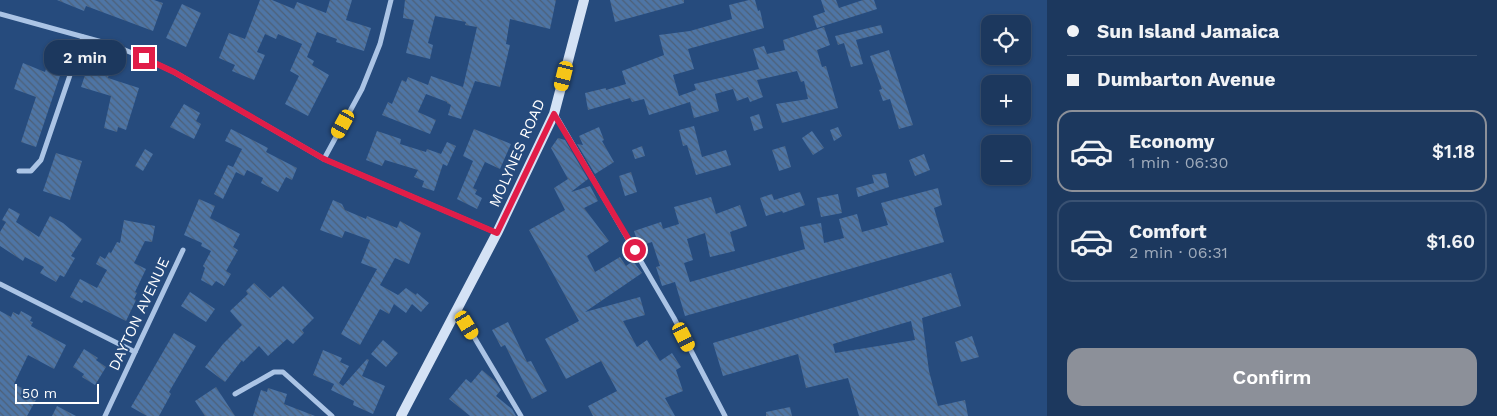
<!DOCTYPE html>
<html lang="en">
<head>
<meta charset="utf-8">
<style>
  body { margin:0; font-family:"Work Sans",sans-serif; background:#294367; color:#f1f3f6; height:100vh; display:flex; flex-direction:column; font-size:19px; white-space:nowrap }
  * { box-sizing:border-box; margin:0 }
  p { font-size:16px; color:#a0acbc }
  .icon { flex:none; width:28px; height:28px; fill:none; stroke:currentColor; stroke-width:2; stroke-linecap:round; stroke-linejoin:round }
  .map { position:relative; flex:1; overflow:hidden }
  .sheet { display:flex; flex-direction:column; background:#1c385e; width:450px }
  .sheet>* { flex:none }
  .banner { display:grid; align-content:center; height:110px; padding:0 20px; background:#1c385e }
  .controls { position:absolute; left:981px; top:15px; display:grid; gap:10px }
  .controls a { display:grid; place-items:center; width:50px; height:50px; border-radius:10px; background:#1c385e; box-shadow:0 1px 4px #0004,0 0 0 1px #3a5273; font-size:25px }
  .scale { position:absolute; left:15px; bottom:12px; width:84px; box-sizing:border-box; padding-left:5px; border:2px solid #fff; border-top:0; font-size:14px; line-height:18px; white-space:nowrap; color:#fff; -webkit-text-stroke:4px #264b7d; paint-order:stroke }
  .end { position:absolute; width:22px; height:22px; margin:-11px; border:6px solid #e11d48; background:#fff; box-shadow:0 0 0 2px #fff }
  .from { border-radius:50% }
  .bubble { position:absolute; height:35px; border-radius:15px; background:#1c385e; box-shadow:0 1px 4px #0004,0 0 0 1px #3a5273; font-size:16px; font-weight:600; line-height:35px; text-align:center }
  .car { position:absolute; width:15px; height:30px; margin:-15px -8px; border-radius:6px; box-shadow:0 0 4px 1px #0007; background:linear-gradient(#f5c518 24%,#345 0 40%,#f5c518 0 76%,#345 0 86%,#f5c518 0) }
  .banner b { display:flex; align-items:center; gap:18px; height:48px; font-size:19px }
  .banner b+b { border-top:1px solid #3a5273 }
  .banner i { width:12px; height:12px; background:#f1f3f6 }
  ul { padding:0; list-style:none }
  li { display:flex; align-items:center; gap:15px; height:82px; margin:0 10px 8px; padding:0 10px; border:2px solid #3a5273; border-radius:15px }
  li div { flex:1 }
  li b { display:block; font-size:19px }
  li em { font-style:normal; font-weight:600 }
  li.active { border-color:#8c9099 }
  li>.icon { width:45px; height:45px; stroke-width:1.5 }
  .primary-button { display:flex; gap:10px; margin-top:auto; padding:10px 20px }
  .primary-button a { flex:1; height:58px; border-radius:15px; background:#8c9099; color:#fff; font-size:20px; font-weight:600; line-height:58px; text-align:center }
  main { display:flex; flex:1; min-height:0 }
  .map>svg:first-child { display:block }
  .building { fill:url(#building-back-hatch); fill-rule:evenodd }
  .lines { fill:none; stroke-linecap:round; stroke-linejoin:round }
  .minor { stroke:#abc4e5; stroke-width:5 }
  .secondary { stroke:#d4e2f5; stroke-width:10 }
  .route { stroke:#e11d48; stroke-width:6 }
  .labels { text-anchor:middle; stroke-width:4; stroke-linejoin:round; paint-order:stroke }
  .street-label { font-size:15px; fill:#fff; stroke:#264b7d }
</style>
</head>
<body>
<main>
<div class="map">
<svg width="1047" height="416" viewBox="0 0 1047 416">
  <defs>
    <pattern id="building-back-hatch" width="6" height="6" patternUnits="userSpaceOnUse" patternTransform="scale(1.25)"><rect width="6" height="6" fill="#4e75a5"/><path d="M-1 5l2 2M0 0l6 6M5-1l2 2" fill="none" stroke="#4d6078"/></pattern>
  </defs>
  <rect width="100%" height="100%" fill="#264b7d"/>
  <g class="building">
    <polygon points="57,0 154,0 163,3 153,31 86,6 84,11"/>
    <polygon points="260,0 272,0 294,9 297,2 326,13 330,0 352,0 346,20 371,28 364,51 336,42 337,39 317,32 307,57 314,61 312,65 329,75 308,116 285,104 299,76 290,71 302,44 278,34 276,39 265,34 257,52 265,55 254,80 232,71 235,65 219,58 229,33 245,39"/>
    <polygon points="405,0 556,0 550,29 510,19 506,44 510,45 500,87 475,81 461,119 448,115 451,105 447,103 447,102 426,94 418,112 436,120 430,134 382,115 388,102 392,104 402,80 406,82 408,77 428,85 431,76 463,87 477,27 465,25 466,22 435,16 428,43 433,45 430,59 406,53 414,20 403,18"/>
    <polygon points="610,0 684,0 684,3 615,22"/>
    <polygon points="749,0 755,0 758,11 760,10 764,28 688,49 694,69 673,75 679,96 696,90 694,84 759,69 753,49 764,46 767,54 785,50 783,40 824,27 830,45 817,50 822,67 826,66 838,108 782,123 776,104 808,99 804,81 801,82 797,71 757,80 763,97 750,102 748,97 737,101 733,89 715,94 719,111 694,118 690,102 649,115 644,99 632,102 630,98 588,110 585,93 606,88 606,90 626,84 622,71 664,55 659,35 690,31 732,19 729,5"/>
    <polygon points="821,0 836,0 839,8 863,0 874,0 877,9 817,28 813,16 825,12"/>
    <polygon points="182,4 201,13 186,47 166,38"/>
    <polygon points="881,25 883,33 856,40 863,64 851,67 844,43 838,45 835,36"/>
    <polygon points="53,47 68,52 36,147 21,142 36,97 14,89 23,63 45,72"/>
    <polygon points="889,50 913,125 899,129 890,99 883,101 879,90 882,89 870,56"/>
    <polygon points="88,66 109,73 108,78 139,88 126,130 118,127 117,132 104,128 111,96 81,87"/>
    <polygon points="184,104 200,113 196,121 201,124 194,139 170,127"/>
    <polygon points="759,114 763,128 754,131 750,117"/>
    <polygon points="694,126 702,157 726,150 731,165 696,175 687,145 683,146 679,130"/>
    <polygon points="599,127 604,140 602,141 614,162 595,174 577,144 583,145 579,136"/>
    <polygon points="838,127 842,136 834,141 830,130"/>
    <polygon points="231,129 268,148 266,152 297,168 292,180 286,177 278,192 261,183 263,178 247,170 244,176 236,172 223,199 214,194 228,165 233,167 242,149 225,141"/>
    <polygon points="474,129 511,144 500,169 485,162 473,188 477,190 475,194 482,198 477,209 457,199 473,161 463,156"/>
    <polygon points="377,131 401,139 400,144 426,152 427,149 441,154 447,142 456,146 447,166 443,164 434,191 422,187 424,181 414,177 418,170 385,160 382,166 366,160"/>
    <polygon points="812,131 824,148 813,155 802,138"/>
    <polygon points="558,138 565,140 588,179 571,192 590,186 598,201 584,208 609,241 587,256 595,272 620,257 626,266 633,261 642,273 585,312 640,297 645,315 623,321 637,347 647,340 660,361 672,353 681,367 676,370 683,391 665,398 675,416 593,416 588,406 617,391 601,361 566,379 545,339 579,321 529,230 565,210 554,188 568,179 551,148"/>
    <polygon points="642,146 645,156 635,159 632,150"/>
    <polygon points="785,146 791,167 779,171 772,150"/>
    <polygon points="145,149 153,154 143,171 135,166"/>
    <polygon points="56,153 82,161 70,200 43,191"/>
    <polygon points="924,154 930,170 915,176 909,160"/>
    <polygon points="631,172 637,192 625,196 619,176"/>
    <polygon points="886,173 889,187 858,197 856,188 874,183 872,175"/>
    <polygon points="938,188 942,205 934,208 944,242 685,316 675,282 662,286 656,267 660,266 652,242 639,246 634,231 661,222 663,229 679,224 674,207 711,197 716,214 740,205 747,226 730,232 735,251 710,257 705,233 687,239 693,260 684,263 690,282 805,249 800,227 821,223 824,243 844,238 839,219 857,214 862,232 888,225 881,203"/>
    <polygon points="800,192 805,205 783,213 782,211 766,216 760,198 772,194 774,200"/>
    <polygon points="838,194 842,213 821,217 817,198"/>
    <polygon points="199,199 215,206 210,218 240,234 233,247 238,250 226,271 231,274 224,286 216,281 212,286 201,280 205,268 203,266 211,251 201,246 202,243 184,235"/>
    <polygon points="333,200 342,204 345,210 366,219 367,216 397,228 400,221 421,233 409,264 395,258 380,285 398,295 406,288 416,295 417,293 429,303 421,312 412,304 406,313 394,304 389,314 380,309 360,345 341,334 377,269 361,263 370,240 345,231 342,238 320,230"/>
    <polygon points="9,208 20,214 16,222 39,237 50,216 63,223 82,239 71,256 75,258 64,277 60,275 56,282 40,273 44,267 25,257 23,261 0,246 0,232 6,222 2,220"/>
    <polygon points="124,220 155,226 152,242 145,241 134,263 146,269 135,292 137,293 134,299 136,300 126,321 84,300 82,303 70,297 80,279 97,288 107,270 96,264 100,256 105,259 109,252 111,253 117,242 120,243"/>
    <path d="M951,273L961,306L922,318L929,371L938,406L965,400L968,416H859L848,378L806,388L798,354L723,376L713,343ZM911,321L915,340L835,353L833,344Z"/>
    <polygon points="254,283 270,298 283,286 314,318 302,330 304,333 293,344 287,339 268,356 259,346 243,362 242,360 225,382 205,367 223,344 242,325 230,311 248,294 246,291"/>
    <polygon points="190,292 215,309 206,322 181,306"/>
    <polygon points="0,311 11,317 13,312 19,315 21,311 32,317 30,321 33,322 31,326 66,345 54,369 28,355 14,384 38,396 27,416 0,416"/>
    <polygon points="508,322 527,362 531,361 547,391 532,399 505,345 501,347 492,330"/>
    <polygon points="174,333 196,346 169,392 171,394 159,416 147,416 131,407"/>
    <polygon points="972,336 979,357 961,362 955,342"/>
    <polygon points="383,340 398,353 386,367 371,354"/>
    <polygon points="84,349 98,358 96,360 106,367 95,385 82,377 84,374 73,367"/>
    <polygon points="323,350 342,358 340,362 349,366 339,383 343,386 367,359 369,360 362,376 385,386 373,414 353,405 354,401 331,390 334,384 313,375"/>
    <polygon points="482,370 495,381 501,390 496,396 512,409 516,416 470,416 449,399 466,379 471,383"/>
    <polygon points="216,387 235,416 205,416 195,401"/>
    <polygon points="268,388 287,394 284,404 315,416 253,416 261,390 267,392"/>
    <polygon points="57,406 76,416 52,416"/>
    <polygon points="790,407 792,416 766,416 766,412"/>
  </g>
  <g class="lines">
    <g class="minor">
      <polyline points="0,14 113,45 144,58 174,72 324,159 497,233"/>
      <polyline points="555,114 674,318 725,416"/>
      <polyline points="324,159 362,89 380,44 391,0"/>
      <polyline points="19,171 31,171 41,160 83,37"/>
      <polyline points="0,284 135,352"/>
      <polyline points="458,310 521,416"/>
      <polyline points="235,394 274,372 283,372 332,416"/>
      <polyline points="105,416 183,250"/>
    </g>
    <polyline class="secondary" points="401,416 497,233 554,114 584,0"/>
  </g>
  <g class="lines">
    <polyline class="route" points="144,58 174,72 324,159 497,233 554,114 635,250"/>
  </g>
  <g class="labels">
    <g class="street-label">
      <text transform="translate(517 153) rotate(-66)" y="5">MOLYNES ROAD</text>
      <text transform="translate(139 314) rotate(-65)" y="5">DAYTON AVENUE</text>
    </g>
  </g>
</svg>
<div class="controls">
<a><svg class="icon" aria-label="locate" viewBox="0 0 24 24"><circle cx="12" cy="12" r="6"/><path d="M12 2v4M12 18v4M2 12h4M18 12h4"/></svg></a>
<a>+</a>
<a>−</a>
</div>
<div class="scale">50 m</div>
<i class="end from" style="left:635px;top:250px"></i>
<i class="end" style="left:144px;top:58px"></i>
<div class="bubble" style="left:44px;top:40px;width:82px">2 min</div>
<i class="car" style="left:564px;top:76px;rotate:194deg"></i>
<i class="car" style="left:343px;top:124px;rotate:209deg"></i>
<i class="car" style="left:467px;top:325px;rotate:149deg"></i>
<i class="car" style="left:684px;top:337px;rotate:153deg"></i>
</div>
<section class="sheet">
<div class="banner">
<b><i class="from"></i>Sun Island Jamaica</b>
<b><i></i>Dumbarton Avenue</b>
</div>
<ul>
<li class="active"><svg class="icon" aria-label="car" viewBox="0 0 24 24"><path d="M5 17H2v-5l4-1 3-4h7l3 4 3 1v5h-3M9 17h6M6 11h13"/><circle cx="7" cy="17" r="2"/><circle cx="17" cy="17" r="2"/></svg><div><b>Economy</b><p>1 min · 06:30</p></div><em>$1.18</em></li>
<li><svg class="icon" aria-label="car" viewBox="0 0 24 24"><path d="M5 17H2v-5l4-1 3-4h7l3 4 3 1v5h-3M9 17h6M6 11h13"/><circle cx="7" cy="17" r="2"/><circle cx="17" cy="17" r="2"/></svg><div><b>Comfort</b><p>2 min · 06:31</p></div><em>$1.60</em></li>
</ul>
<div class="primary-button"><a>Confirm</a></div>
</section>
</main>
</body>
</html>
